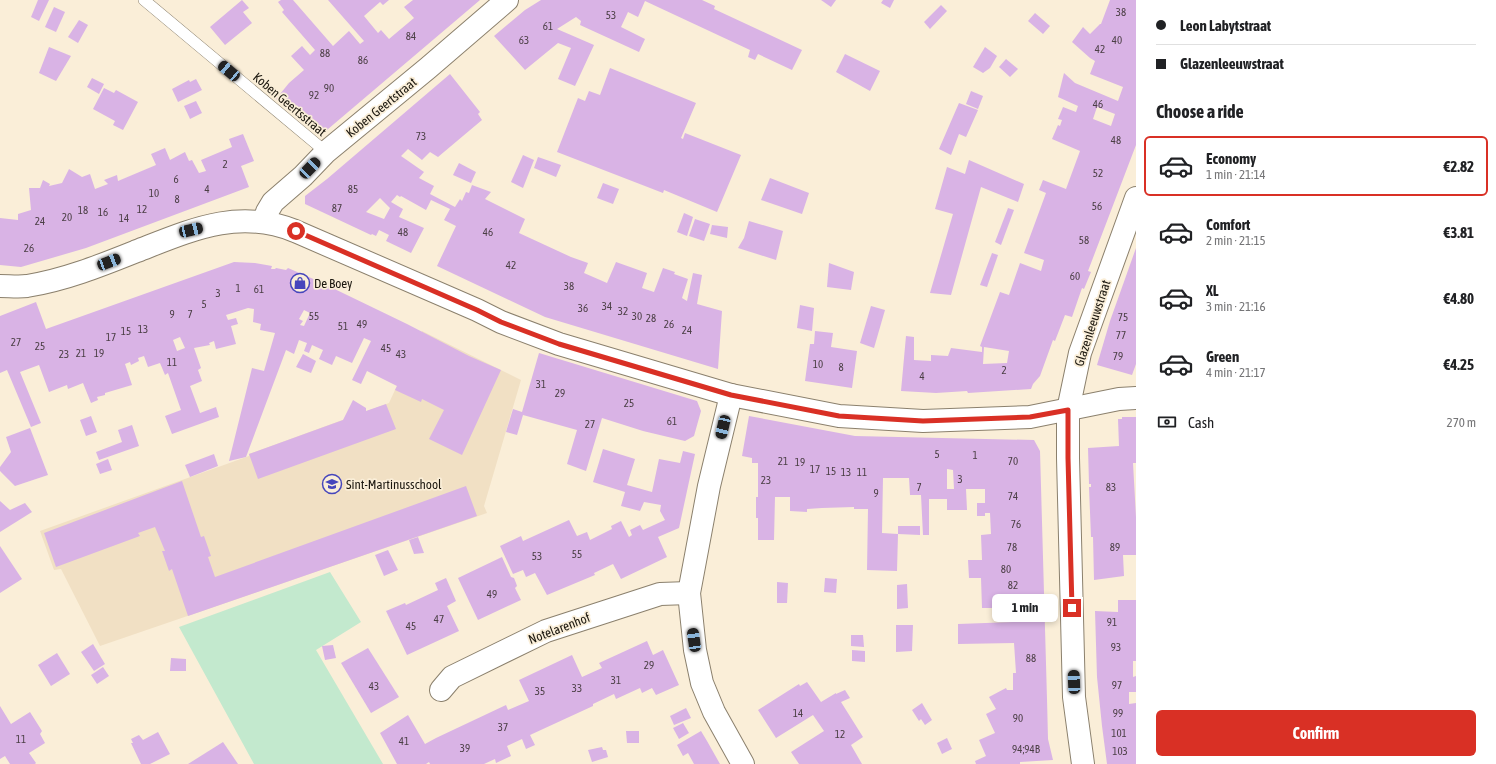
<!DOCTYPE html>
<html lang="en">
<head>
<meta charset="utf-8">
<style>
  body { margin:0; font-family:"Asap Condensed",sans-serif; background:#f6f6f6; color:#202124; height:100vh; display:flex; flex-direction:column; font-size:15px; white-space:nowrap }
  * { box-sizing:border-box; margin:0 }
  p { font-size:13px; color:#757577 }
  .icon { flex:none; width:22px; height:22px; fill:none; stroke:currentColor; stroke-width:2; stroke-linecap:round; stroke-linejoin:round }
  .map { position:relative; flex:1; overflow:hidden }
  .panel { display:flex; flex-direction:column; background:#fff; width:360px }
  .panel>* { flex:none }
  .hud { display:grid; align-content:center; height:88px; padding:0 20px; background:#fff }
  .end { position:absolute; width:18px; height:18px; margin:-9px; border:5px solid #d93025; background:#fff; box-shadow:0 0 0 2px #fff }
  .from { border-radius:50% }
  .bubble { position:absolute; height:28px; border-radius:6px; background:#fff; box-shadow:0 2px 6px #0003; font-size:13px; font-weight:700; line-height:28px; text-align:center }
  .car { position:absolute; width:12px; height:24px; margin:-12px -6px; border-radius:5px; box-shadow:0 0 3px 1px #0007; background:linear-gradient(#222 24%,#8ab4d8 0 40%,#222 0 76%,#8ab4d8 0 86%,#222 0) }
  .hud b { display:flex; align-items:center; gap:14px; height:38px; font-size:15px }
  .hud b+b { border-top:1px solid #e0e0e0 }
  .hud i { width:10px; height:10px; background:#202124 }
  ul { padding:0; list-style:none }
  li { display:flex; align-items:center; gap:12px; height:60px; margin:0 8px 6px; padding:0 12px; border:2px solid transparent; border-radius:6px }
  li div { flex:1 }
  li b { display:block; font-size:15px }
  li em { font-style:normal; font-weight:700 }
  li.current { border-color:#d93025 }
  li>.icon { width:36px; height:36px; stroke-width:1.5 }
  h2 { padding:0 20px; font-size:18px; line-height:48px }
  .pay { display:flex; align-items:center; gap:10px; height:44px; padding:0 20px; font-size:15px }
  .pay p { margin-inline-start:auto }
  .button { display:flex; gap:8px; margin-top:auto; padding:8px 20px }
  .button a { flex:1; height:46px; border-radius:6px; background:#d93025; color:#fff; font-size:16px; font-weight:700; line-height:46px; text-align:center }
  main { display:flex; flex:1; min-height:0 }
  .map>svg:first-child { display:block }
  .built { fill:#f1e0c4 }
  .green { fill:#c3e9ce }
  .building { fill:#d9b3e5; fill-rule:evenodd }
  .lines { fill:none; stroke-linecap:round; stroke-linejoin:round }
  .lane-casing { stroke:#8b806d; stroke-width:12 }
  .street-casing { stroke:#8b806d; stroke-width:24 }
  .secondary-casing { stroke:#8b806d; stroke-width:24 }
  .lane { stroke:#fff; stroke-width:11 }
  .street { stroke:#fff; stroke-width:22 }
  .secondary { stroke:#fff; stroke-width:22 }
  .route { stroke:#d93025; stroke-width:5 }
  .labels { text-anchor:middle; stroke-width:3.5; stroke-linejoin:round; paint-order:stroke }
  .number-label { font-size:11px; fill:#4b3f45 }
  .street-label { font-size:13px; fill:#1c1810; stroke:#faeed8 }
  .poi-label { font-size:13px; fill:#1c1810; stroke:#faeed8; text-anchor:start }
</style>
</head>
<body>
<main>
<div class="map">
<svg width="1136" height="764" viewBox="0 0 1136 764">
  <rect width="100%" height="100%" fill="#faeed8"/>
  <polygon class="built" points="422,331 521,380 484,506 487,513 100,646 61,569 54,570 40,531 235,461 249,456 249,454 389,403"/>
  <polygon class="green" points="330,572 361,622 316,650 383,764 254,764 179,627"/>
  <g class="building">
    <polygon points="38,0 49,0 39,21 31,17"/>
    <polygon points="242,0 249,8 243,12 252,23 225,45 210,27"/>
    <polygon points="281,0 293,0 333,46 349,31 360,44 364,41 328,0 389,0 383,5 380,2 364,16 378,33 381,30 389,39 414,18 404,7 413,0 480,0 321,135 276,99 289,83 304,70 291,56 302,46 310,55 315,50 282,12 284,10 278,2"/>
    <polygon points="541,0 702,0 715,6 714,9 802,50 792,70 758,54 755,60 748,57 750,50 645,1 638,17 628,12 621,27 645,39 639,52 580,25 581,21 576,17 557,29 594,45 575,86 558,79 571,48 558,43 525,70 494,36 525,10"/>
    <polygon points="821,0 836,0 831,7"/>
    <polygon points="883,0 894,0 890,8 881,3"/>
    <path d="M1110,0H1136V145L1088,271L1091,272L1084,289L1082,288L1072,317L1065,315L1055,341L1053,340L1040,376L1033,384L1031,389L968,393L967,391L936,393L901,391L906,336L914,337V360L931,361V355L948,356L951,348L982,352V347L980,346L1000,292L1009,295L1020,263L1041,271L1044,260L1024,253L1046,193L1039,190L1043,180L1066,189L1080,151L1052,139L1058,125L1060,126L1062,120L1058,119L1063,107L1076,112L1078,106L1058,97L1064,73L1075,83L1118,101L1123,87L1090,74L1095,61L1090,58L1072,42L1083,27L1090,34L1100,24H1101ZM1097,107L1115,114L1111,126L1093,119ZM984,347L1009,351L1007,363L983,364Z"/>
    <polygon points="941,5 947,11 930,29 924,22"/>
    <polygon points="54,7 65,12 56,32 45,27"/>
    <polygon points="1035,13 1050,26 1043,34 1028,21"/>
    <polygon points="79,20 88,25 78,43 68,37"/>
    <polygon points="49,47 71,56 56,81 39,73"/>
    <polygon points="985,47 997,56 990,68 983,73 973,67"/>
    <polygon points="845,54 880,71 870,91 836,72"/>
    <polygon points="1006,59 1018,69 1010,77 999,67"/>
    <polygon points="610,68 696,103 681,138 683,139 685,133 741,155 717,212 664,190 663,193 557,152 578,98 585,101 589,91 600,95"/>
    <polygon points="450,74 480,112 478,114 482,120 438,157 430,152 422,160 408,149 401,156 424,172 419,178 434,186 430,194 455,207 460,199 462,201 466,192 469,193 472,185 491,192 485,199 525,219 519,233 571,257 588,263 584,273 607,283 616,262 647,273 642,288 654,292 663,268 675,272 674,274 688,279 682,298 687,301 693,273 702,275 697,304 722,311 718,369 545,317 437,266 456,226 444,220 450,209 431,200 426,210 401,196 400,197 397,195 391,202 403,209 401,213 390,208 380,198 366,212 384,219 390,208 401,213 399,217 424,228 411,253 386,241 389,235 379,230 376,236 372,234 371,235 305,204 305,196 327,179"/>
    <polygon points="92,78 104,84 99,94 87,87"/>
    <polygon points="196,79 202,90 178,102 172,89 189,80 190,82"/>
    <polygon points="104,88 114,93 116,90 138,102 123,130 113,125 115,121 93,109"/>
    <polygon points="971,91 983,96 978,109 966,104"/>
    <polygon points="196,101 202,113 190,119 184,106"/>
    <polygon points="959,103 978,110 966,137 959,134 951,155 939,149"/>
    <polygon points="243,134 254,161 241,166 249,187 86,248 21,267 0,265 0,218 18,220 18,214 31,210 29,188 40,188 43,180 50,184 49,186 62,183 69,169 82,177 90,174 95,189 108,184 104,180 117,175 118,181 156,165 151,154 165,148 170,160 185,152 189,161 192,160 199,173 206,171 201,160 232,147 229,139"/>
    <polygon points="523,155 534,160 523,188 511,182"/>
    <polygon points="538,157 561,165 556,177 534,168"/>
    <polygon points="969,160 1024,184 1018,202 981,187 951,295 930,293 953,214 935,209 947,167 965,174"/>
    <polygon points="459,163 476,172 471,183 453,175"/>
    <polygon points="770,178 809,193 802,214 761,200"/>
    <polygon points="603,183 619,189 613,204 597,198"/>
    <polygon points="1008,208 1014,210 1001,245 995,242"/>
    <polygon points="684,213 693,217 687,236 677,232"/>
    <polygon points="695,219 710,224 704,241 689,236"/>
    <polygon points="749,221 783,231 776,260 738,248 744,238"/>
    <polygon points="712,225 728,227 727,238 710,234"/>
    <polygon points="1136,248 1136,364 1132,375 1097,365 1110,321"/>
    <polygon points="992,253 998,255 987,287 980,285"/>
    <path d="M234,262L255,263L272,266L271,269H275L276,268L286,270L288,268L318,281L407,324L469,356L501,370L462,455L429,439L444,410L422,399L421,402L395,390L397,386L367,371L361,384L352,380L371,341L364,338L352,363L336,356L332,365L319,359L323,350L312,345L309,353L304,351L307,343L299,340L294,354L286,350L246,457L229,461L252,368L264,371L275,333L260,330L261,324L253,322L254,309L248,308L226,315L228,320L236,318L238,324L231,326L236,344L216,349L214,341L209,343L210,345L194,348L201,368L198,370L202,381L190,386L200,413L216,407L219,417L172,434L165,416L181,410L168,373L165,375L160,363L148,367L144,356L138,358L139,361L131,365L130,362L125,364L132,385L105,393V395L97,397L98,400L91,403L83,383L68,389L67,385L49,392L39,365L20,372L41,423L31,427L7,370L0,373V316L36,302L46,329ZM304,310L310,313L304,326L300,325L303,321L299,319ZM180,337L185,348L177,351L173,340Z"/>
    <polygon points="829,263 854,272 851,290 827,287"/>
    <polygon points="800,305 814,308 812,331 797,328"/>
    <polygon points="871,306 885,310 874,348 860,343"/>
    <polygon points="815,331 833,333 831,347 857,351 852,388 805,381 810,344 814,344"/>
    <polygon points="539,353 697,401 701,411 694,436 685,441 643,431 602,418 586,471 567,464 577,430 523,415 517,435 506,432 513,409 522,412"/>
    <polygon points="303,354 316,361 311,373 296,367"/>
    <polygon points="353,400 366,408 366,411 386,404 396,429 258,479 249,454 343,420"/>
    <polygon points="91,416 97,432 86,436 80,420"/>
    <path d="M749,416L855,436L1034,440L1040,451L1047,699L1048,739L1053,760L1020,762V764H976L975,761L986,756L979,740L995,733L986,714L996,709L989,697L1006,688L1007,690H1013V673H1016L1014,643L958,644V624L1013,622V608H982L981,578H969L968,560H982L981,535L991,534L990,513H985V516H977V503H985V489H966L967,510H947V499H929V535H923L921,495H910L909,478H883L882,533L898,534L897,571L867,570L868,509H854V507L822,508L807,509V512L790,511V497H775L774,540H758V518H756V497H758V463H752V458L742,456ZM947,469L953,470L954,489H947Z"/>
    <polygon points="1122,417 1136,417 1136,463 1133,463 1136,517 1136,555 1123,555 1124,576 1094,580 1093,537 1091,537 1089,487 1091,487 1091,484 1089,484 1088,448 1119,446 1118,419 1122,419"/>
    <polygon points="132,425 139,446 99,460 96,452 122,442 118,430"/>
    <polygon points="30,428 48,475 15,486 0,471 0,467 11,452 6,437"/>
    <polygon points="603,449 635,459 627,485 652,492 659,459 680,463 683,451 695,454 679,528 658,537 667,557 621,579 613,564 594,573 595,575 547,595 535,573 526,577 523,570 513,574 500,546 521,536 523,541 569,520 577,536 587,532 590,540 612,529 611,526 621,521 629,537 632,535 630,530 640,525 643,530 665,520 660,511 661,505 644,502 640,511 621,506 625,492 593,482"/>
    <polygon points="214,454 218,466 190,477 185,465"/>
    <polygon points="108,459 112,470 100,474 96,464"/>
    <polygon points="182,481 201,537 204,536 211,556 208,557 215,577 466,486 477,516 188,616 172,569 169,571 162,551 165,551 155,527 138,533 140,536 56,567 44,533"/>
    <polygon points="0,501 10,510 25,503 32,512 0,532"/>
    <polygon points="898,526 920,526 920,535 898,534"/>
    <polygon points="418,537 424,553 414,554 409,540"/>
    <polygon points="0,546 22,579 0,593"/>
    <polygon points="388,550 398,570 384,576 375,555"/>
    <polygon points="502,557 511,577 514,578 516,583 517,586 515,588 521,600 478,620 458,578"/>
    <polygon points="446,578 456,601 447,606 459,631 407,655 386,611 405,603 406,605 438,590 435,583"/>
    <polygon points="825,578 837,579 836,593 824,592"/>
    <polygon points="777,582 788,583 787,603 777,603"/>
    <polygon points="907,584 908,608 897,609 897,585"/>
    <polygon points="1118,600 1136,600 1136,661 1133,661 1133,677 1136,676 1136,692 1129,692 1129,704 1136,703 1136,764 1107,764 1102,726 1097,677 1095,611 1118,612"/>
    <polygon points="896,625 913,625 912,651 896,652"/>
    <polygon points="851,635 863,635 864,647 851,646"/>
    <polygon points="647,641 653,655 663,650 679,685 656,695 652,688 642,693 640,688 616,699 614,694 593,704 593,706 530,735 535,745 526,749 522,739 507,746 511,756 496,763 495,759 484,764 430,764 429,762 426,764 397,764 380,733 408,715 425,744 436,738 506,705 508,710 529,701 519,680 572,655 582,677 602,668 599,663"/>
    <polygon points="93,644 105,664 94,671 81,652"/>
    <polygon points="333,645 336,658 325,660 322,646"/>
    <polygon points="368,648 399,697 371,713 341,663"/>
    <polygon points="852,650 865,651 865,662 852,661"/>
    <polygon points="57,653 70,674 51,686 38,665"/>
    <polygon points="171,658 186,659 186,671 170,671"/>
    <polygon points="103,667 109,676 97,684 91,675"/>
    <polygon points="807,682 821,702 836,693 836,694 845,690 850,698 841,702 863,737 851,745 862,764 799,764 791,752 824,731 813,715 776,738 758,710 799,684 800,686"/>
    <polygon points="922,703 932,720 925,725 921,719 919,721 912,710"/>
    <polygon points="0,706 11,724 30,712 42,731 40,734 45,743 29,753 36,763 35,764 10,764 5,756 0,759"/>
    <polygon points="686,708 691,718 674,725 670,716"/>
    <polygon points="683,723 689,733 679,739 673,728"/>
    <polygon points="626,731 639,731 639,743 627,743"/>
    <polygon points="701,731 707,741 720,764 694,764 688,753 683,756 677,745"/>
    <polygon points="158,732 170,754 150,764 141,764 131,743 133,743 131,739 139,735 143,740"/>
    <polygon points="947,738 952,749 942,754 937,743"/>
    <polygon points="223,742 238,764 188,764"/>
    <polygon points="602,747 603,750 606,750 608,757 592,762 588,750"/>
  </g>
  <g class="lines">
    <defs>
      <polyline id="lane" points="144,0 326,152"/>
      <g id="street">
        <polyline points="264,221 267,212 273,202 303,176 326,152 428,68 507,0"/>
        <polyline points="731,395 709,486 689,593 695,650 702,683 714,712 743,764"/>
        <polyline points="1068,410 1080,353 1136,198"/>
        <polyline points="441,690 452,677 546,631 660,594 689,593"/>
      </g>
      <g id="secondary">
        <path d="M0,286C9,286 19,287 27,286C65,280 102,265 137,251C191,230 238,208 295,231L477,310L501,322L559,344L731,395L839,416L923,421L1030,417L1119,399L1136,398"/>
        <polyline points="1068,410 1068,458 1074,697 1083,764"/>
      </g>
    </defs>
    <use href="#lane" class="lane-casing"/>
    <use href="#street" class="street-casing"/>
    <use href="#secondary" class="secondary-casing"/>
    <use href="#lane" class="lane"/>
    <use href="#street" class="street"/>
    <use href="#secondary" class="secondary"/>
  </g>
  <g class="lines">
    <polyline class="route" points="296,231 477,310 501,322 559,344 731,395 839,416 923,421 1030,417 1068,410 1068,458 1072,608"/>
  </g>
  <defs>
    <symbol id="shop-ring" viewBox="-11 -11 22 22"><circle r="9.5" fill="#faeed8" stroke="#4646bc" stroke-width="1.5"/><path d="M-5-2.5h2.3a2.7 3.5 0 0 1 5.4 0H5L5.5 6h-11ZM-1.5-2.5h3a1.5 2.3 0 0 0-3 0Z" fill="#4646bc"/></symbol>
    <symbol id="school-ring" viewBox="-11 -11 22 22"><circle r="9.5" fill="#faeed8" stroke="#4646bc" stroke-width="1.5"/><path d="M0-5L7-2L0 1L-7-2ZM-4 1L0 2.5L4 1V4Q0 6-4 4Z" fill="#4646bc"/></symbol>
  </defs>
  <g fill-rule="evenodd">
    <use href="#shop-ring" x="289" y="272" width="22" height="22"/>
    <use href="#school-ring" x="321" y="473" width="22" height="22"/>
  </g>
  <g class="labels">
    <g class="number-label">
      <text x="1121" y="16">38</text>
      <text x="611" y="19">53</text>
      <text x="548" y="30">61</text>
      <text x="411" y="40">84</text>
      <text x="524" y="44">63</text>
      <text x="1117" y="44">40</text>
      <text x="1100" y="53">42</text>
      <text x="325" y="57">88</text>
      <text x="363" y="64">86</text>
      <text x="329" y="92">90</text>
      <text x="314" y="99">92</text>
      <text x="1098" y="108">46</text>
      <text x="421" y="140">73</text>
      <text x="1116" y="144">48</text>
      <text x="225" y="168">2</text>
      <text x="1098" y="177">52</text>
      <text x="176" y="183">6</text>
      <text x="207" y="193">4</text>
      <text x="353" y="193">85</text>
      <text x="154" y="197">10</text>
      <text x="177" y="203">8</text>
      <text x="1097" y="210">56</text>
      <text x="337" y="212">87</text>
      <text x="142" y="213">12</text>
      <text x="83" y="214">18</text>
      <text x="103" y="216">16</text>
      <text x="67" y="221">20</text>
      <text x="124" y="222">14</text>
      <text x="40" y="225">24</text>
      <text x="403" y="236">48</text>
      <text x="488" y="236">46</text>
      <text x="1084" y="244">58</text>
      <text x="29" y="252">26</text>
      <text x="511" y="269">42</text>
      <text x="1075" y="280">60</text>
      <text x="569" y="290">38</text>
      <text x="238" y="292">1</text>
      <text x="259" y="293">61</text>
      <text x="218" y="297">3</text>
      <text x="204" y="308">5</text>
      <text x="607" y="310">34</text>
      <text x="583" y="312">36</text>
      <text x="623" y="315">32</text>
      <text x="172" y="318">9</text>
      <text x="190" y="318">7</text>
      <text x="314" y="320">55</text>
      <text x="637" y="320">30</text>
      <text x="1123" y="321">75</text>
      <text x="651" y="322">28</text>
      <text x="362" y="328">49</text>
      <text x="669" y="328">26</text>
      <text x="343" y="330">51</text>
      <text x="143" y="333">13</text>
      <text x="687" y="334">24</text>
      <text x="126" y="335">15</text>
      <text x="1121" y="339">77</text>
      <text x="111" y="341">17</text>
      <text x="16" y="346">27</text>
      <text x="40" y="350">25</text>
      <text x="386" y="352">45</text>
      <text x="81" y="357">21</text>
      <text x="99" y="357">19</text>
      <text x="64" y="358">23</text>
      <text x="401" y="358">43</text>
      <text x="1118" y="360">79</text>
      <text x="172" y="366">11</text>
      <text x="818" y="368">10</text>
      <text x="841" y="371">8</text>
      <text x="1004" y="374">2</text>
      <text x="922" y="380">4</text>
      <text x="541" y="388">31</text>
      <text x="560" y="397">29</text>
      <text x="629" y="407">25</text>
      <text x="672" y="425">61</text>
      <text x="590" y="428">27</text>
      <text x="937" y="458">5</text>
      <text x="975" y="459">1</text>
      <text x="783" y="465">21</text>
      <text x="1013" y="465">70</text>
      <text x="800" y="466">19</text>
      <text x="815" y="473">17</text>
      <text x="831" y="475">15</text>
      <text x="846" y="476">13</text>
      <text x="862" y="476">11</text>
      <text x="960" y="483">3</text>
      <text x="766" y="484">23</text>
      <text x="919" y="491">7</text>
      <text x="1111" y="491">83</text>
      <text x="876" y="497">9</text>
      <text x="1013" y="500">74</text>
      <text x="1016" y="528">76</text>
      <text x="1012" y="551">78</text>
      <text x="1115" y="551">89</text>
      <text x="577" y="558">55</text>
      <text x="537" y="560">53</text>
      <text x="1006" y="573">80</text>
      <text x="1013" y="589">82</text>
      <text x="492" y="598">49</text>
      <text x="439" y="623">47</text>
      <text x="1112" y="626">91</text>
      <text x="411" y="630">45</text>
      <text x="1116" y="651">93</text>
      <text x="1031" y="662">88</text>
      <text x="649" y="669">29</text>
      <text x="616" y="684">31</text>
      <text x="1117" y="689">97</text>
      <text x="374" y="690">43</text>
      <text x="577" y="692">33</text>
      <text x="540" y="695">35</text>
      <text x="798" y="717">14</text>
      <text x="1118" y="717">99</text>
      <text x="1018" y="722">90</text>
      <text x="503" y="731">37</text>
      <text x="1119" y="737">101</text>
      <text x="840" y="738">12</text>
      <text x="21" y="743">11</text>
      <text x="404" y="745">41</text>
      <text x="465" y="752">39</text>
      <text x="1026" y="753">94;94B</text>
      <text x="1120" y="755">103</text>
    </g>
    <g class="street-label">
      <text transform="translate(290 104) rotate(40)" y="5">Koben Geertsstraat</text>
      <text transform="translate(381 107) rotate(-39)" y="5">Koben Geertstraat</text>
      <text transform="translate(1092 323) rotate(-72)" y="5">Glazenleeuwstraat</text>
      <text transform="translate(559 628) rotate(-21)" y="5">Notelarenhof</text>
    </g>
    <g class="poi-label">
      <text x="314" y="288">De Boey</text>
      <text x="346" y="489">Sint-Martinusschool</text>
    </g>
  </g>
</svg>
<i class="end from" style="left:296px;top:231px"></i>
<i class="end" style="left:1072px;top:608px"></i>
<div class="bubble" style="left:992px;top:594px;width:66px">1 min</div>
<i class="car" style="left:229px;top:71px;rotate:310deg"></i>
<i class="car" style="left:310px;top:168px;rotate:44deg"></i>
<i class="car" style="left:191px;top:230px;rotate:77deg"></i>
<i class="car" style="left:109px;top:262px;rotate:69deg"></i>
<i class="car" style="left:723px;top:427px;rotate:193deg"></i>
<i class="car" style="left:694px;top:640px;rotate:352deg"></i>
<i class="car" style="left:1074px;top:682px;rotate:358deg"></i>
</div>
<section class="panel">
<div class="hud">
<b><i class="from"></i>Leon Labytstraat</b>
<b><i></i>Glazenleeuwstraat</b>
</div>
<h2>Choose a ride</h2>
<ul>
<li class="current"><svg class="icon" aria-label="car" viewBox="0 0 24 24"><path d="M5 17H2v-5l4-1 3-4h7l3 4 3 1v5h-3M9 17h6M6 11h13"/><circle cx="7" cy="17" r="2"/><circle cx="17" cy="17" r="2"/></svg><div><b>Economy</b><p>1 min · 21:14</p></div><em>€2.82</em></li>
<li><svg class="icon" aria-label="car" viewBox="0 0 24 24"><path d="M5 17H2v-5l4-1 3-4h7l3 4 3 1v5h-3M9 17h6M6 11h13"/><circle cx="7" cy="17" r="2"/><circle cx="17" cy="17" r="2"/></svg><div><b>Comfort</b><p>2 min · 21:15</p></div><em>€3.81</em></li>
<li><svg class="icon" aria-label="car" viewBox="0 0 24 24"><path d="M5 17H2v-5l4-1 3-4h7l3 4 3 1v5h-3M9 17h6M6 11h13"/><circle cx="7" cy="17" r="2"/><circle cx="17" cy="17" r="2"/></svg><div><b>XL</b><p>3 min · 21:16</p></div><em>€4.80</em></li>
<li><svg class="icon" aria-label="car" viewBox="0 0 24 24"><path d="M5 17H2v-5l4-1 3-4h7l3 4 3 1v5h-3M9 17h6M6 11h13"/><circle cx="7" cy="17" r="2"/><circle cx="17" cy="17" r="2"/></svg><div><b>Green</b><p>4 min · 21:17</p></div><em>€4.25</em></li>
</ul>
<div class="pay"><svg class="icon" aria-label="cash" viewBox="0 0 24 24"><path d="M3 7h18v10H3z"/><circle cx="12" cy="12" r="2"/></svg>Cash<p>270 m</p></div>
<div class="button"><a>Confirm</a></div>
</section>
</main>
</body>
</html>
